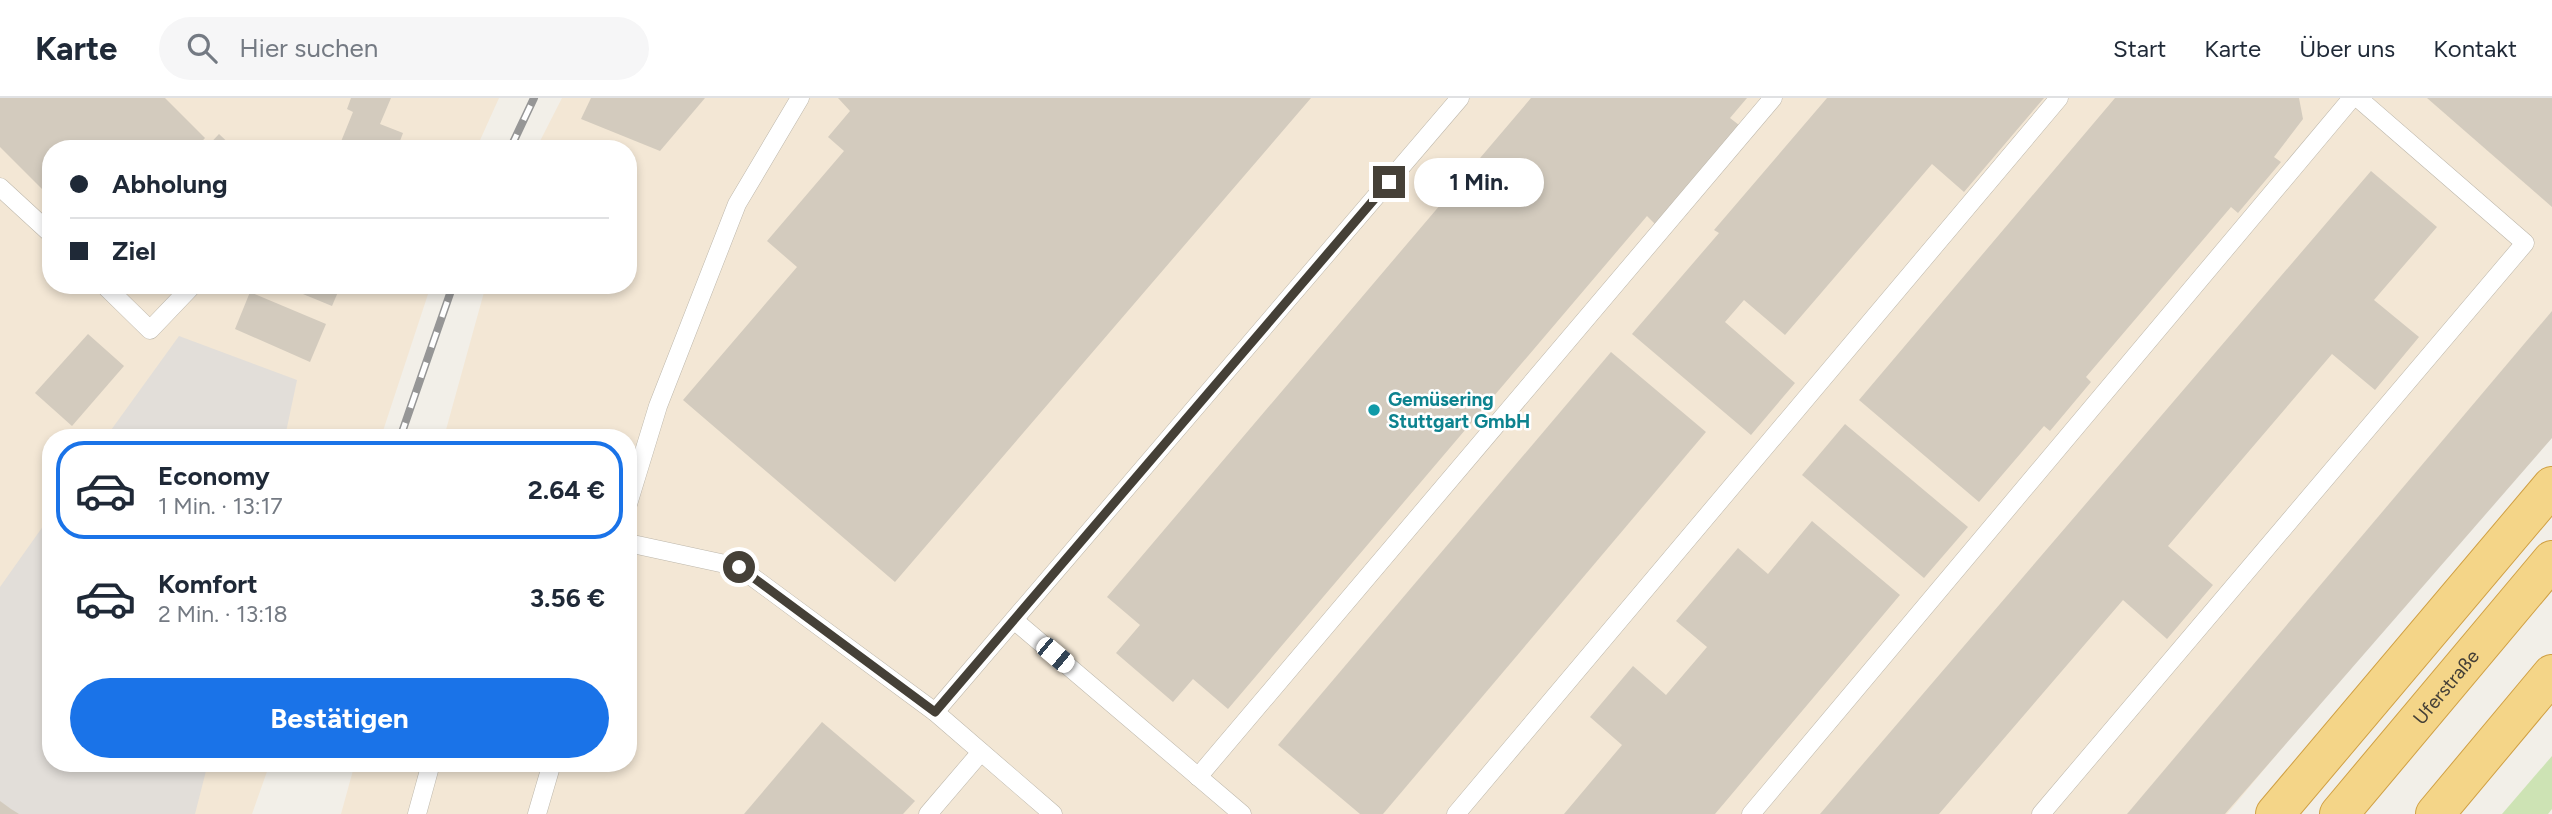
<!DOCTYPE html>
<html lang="de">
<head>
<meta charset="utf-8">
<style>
  body { margin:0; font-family:Figtree,sans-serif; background:#f6f6f7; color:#1f2937; height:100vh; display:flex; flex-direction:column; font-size:26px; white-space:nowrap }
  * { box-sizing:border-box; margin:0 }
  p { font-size:23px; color:#747a83 }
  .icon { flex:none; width:38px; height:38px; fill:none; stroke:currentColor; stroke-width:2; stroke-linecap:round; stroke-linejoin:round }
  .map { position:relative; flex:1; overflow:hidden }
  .drawer { position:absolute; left:42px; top:331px; width:595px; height:343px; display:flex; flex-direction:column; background:#fff; border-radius:28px; box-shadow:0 4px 10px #0003 }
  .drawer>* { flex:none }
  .top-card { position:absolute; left:42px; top:42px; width:595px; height:154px; border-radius:28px; box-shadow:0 4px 10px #0003; display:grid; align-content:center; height:154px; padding:0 28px; background:#fff }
  .end { position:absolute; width:32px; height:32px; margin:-16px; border:9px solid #454037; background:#fff; box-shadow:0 0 0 4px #fff }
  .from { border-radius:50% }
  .bubble { position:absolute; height:49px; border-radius:24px; background:#fff; box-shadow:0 4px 10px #0003; font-size:23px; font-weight:700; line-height:49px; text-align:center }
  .car { position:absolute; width:21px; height:42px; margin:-21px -10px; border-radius:9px; box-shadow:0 0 5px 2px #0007; background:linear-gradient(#fff 24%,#345 0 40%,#fff 0 76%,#345 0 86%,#fff 0) }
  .top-card b { display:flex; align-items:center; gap:24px; height:66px; font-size:26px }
  .top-card b+b { border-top:2px solid #e0e1e3 }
  .top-card i { width:18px; height:18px; background:#1f2937 }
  ul { padding:12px 0 0; list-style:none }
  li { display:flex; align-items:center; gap:21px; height:98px; margin:0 14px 10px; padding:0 14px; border:4px solid transparent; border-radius:28px }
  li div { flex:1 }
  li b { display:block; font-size:26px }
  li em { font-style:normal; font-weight:700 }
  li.selected { border-color:#1a73e8 }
  li>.icon { width:63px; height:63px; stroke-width:1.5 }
  .cta { display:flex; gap:14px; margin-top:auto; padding:14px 28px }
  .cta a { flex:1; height:80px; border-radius:42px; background:#1a73e8; color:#fff; font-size:28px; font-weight:700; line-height:80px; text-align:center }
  header { display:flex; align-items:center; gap:42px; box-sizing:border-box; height:98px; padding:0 35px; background:#fff; border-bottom:2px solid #e0e1e3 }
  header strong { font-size:33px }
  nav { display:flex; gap:38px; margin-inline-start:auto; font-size:24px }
  .search { width:490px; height:63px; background:#f6f6f7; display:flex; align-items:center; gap:18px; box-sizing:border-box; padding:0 24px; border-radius:38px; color:#747a83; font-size:26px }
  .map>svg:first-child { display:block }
  .commercial { fill:#f3e7d5 }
  .industrial { fill:#e2ded9 }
  .green { fill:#cde3b4 }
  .building { fill:#d3cbbe }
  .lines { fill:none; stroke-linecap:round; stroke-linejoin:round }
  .service-casing { stroke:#bdb7ab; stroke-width:19 }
  .trunk-casing { stroke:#d0a044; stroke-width:40 }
  .service { stroke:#fff; stroke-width:18 }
  .trunk { stroke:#f4d588; stroke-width:38 }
  .rail-casing { stroke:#969696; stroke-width:8 }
  .rail { stroke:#fff; stroke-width:5; stroke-dasharray:16; stroke-linecap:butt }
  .route { stroke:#454037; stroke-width:9 }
  .culture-dot { fill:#0f9aa8; stroke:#fff; stroke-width:2.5 }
  .labels { text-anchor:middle; stroke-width:5; stroke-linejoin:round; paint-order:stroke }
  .culture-label { font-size:19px; font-weight:bold; fill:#0d838f; stroke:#fff; text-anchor:start }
  .street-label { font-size:19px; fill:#454037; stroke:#fff }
</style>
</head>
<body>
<header>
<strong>Karte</strong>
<div class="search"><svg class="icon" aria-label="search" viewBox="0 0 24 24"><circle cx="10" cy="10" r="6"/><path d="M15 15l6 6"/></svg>Hier suchen</div>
<nav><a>Start</a><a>Karte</a><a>Über uns</a><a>Kontakt</a></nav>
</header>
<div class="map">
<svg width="2552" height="716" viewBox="0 0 2552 716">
  <rect width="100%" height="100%" fill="#f2efe8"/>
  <g class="commercial">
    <polygon points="0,0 499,0 476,51 51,51 51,187 431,187 381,339 51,340 51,665 270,665 252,716 0,716"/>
    <polygon points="562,0 2552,0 2552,326 2227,716 341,716 355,665 628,665 628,340 444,339 486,187 628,187 628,51 536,51"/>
  </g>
  <g class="industrial">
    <polygon points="179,238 297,282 285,339 106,339"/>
    <polygon points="51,417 51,665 208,665 195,716 0,716 0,489"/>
  </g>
  <polygon class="green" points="2552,658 2552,711 2548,716 2502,716"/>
  <g class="building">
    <polygon points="0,0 165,0 205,40 195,51 51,51 51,100 0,49"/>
    <polygon points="351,0 391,0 380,26 403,35 397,51 338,51 353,14 347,11"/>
    <polygon points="591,0 705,0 660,53 581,21"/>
    <polygon points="838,0 1311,0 895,484 683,302 797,169 767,143 844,53 828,39 850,13"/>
    <polygon points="1531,0 1747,0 1730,20 1739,27 1655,126 1647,118 1228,611 1193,581 1173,604 1116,555 1140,527 1107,499"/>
    <polygon points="1827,0 2044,0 1964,94 1932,66 1785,237 1744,202 1725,224 1795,285 1751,337 1632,236 1719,135 1714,132"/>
    <polygon points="2115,0 2299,0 2303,21 2274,59 2281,64 2238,115 2231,109 2086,279 2091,284 2050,333 2044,328 1979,404 1859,302"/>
    <polygon points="2427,0 2552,0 2552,109"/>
    <polygon points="219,36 235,51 205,51"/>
    <polygon points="2371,73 2437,129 2374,202 2419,239 2375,292 2332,256 2168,448 2213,487 2167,541 2123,502 1939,716 1820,716"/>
    <polygon points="281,187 341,187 332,208"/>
    <polygon points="250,194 326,226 310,264 235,231"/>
    <polygon points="2552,213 2552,340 2225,716 2127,716"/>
    <polygon points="88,236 124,268 72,328 35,295"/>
    <polygon points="1611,254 1706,334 1383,716 1360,716 1278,647"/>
    <polygon points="1845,326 1968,429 1924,480 1802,377"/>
    <polygon points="1812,423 1900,497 1715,716 1564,716 1622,647 1590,619 1633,568 1666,597 1707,549 1676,523 1738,450 1768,476"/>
    <polygon points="822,624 915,703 903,716 744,716"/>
    <polygon points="0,703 11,711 19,716 0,716"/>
  </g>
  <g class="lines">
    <defs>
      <g id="service">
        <polyline points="0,89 51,136"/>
        <polyline points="104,187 150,232 193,187"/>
        <polyline points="628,406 658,308 737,106 800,0"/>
        <polyline points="628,445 739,469 935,614 1053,716"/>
        <polyline points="1014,522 1242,716"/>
        <polyline points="935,614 1460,0"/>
        <polyline points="1198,679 1773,0"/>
        <polyline points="417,716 431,665"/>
        <polyline points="537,716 552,665"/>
        <polyline points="928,716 981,654"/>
        <polyline points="1456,716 2059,0"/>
        <polyline points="1751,716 2352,0"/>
        <polyline points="2041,716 2525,145 2358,0"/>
      </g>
      <g id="trunk">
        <polyline points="2275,716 2552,388"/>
        <path id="s1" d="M2339,716L2552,462"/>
        <polyline points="2435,716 2552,576"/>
      </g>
    </defs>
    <use href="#service" class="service-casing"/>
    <use href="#trunk" class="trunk-casing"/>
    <use href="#service" class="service"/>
    <use href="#trunk" class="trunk"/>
    <defs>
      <g id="rail">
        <polyline points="510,51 534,0"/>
        <polyline points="400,340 453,187"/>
      </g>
    </defs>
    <use href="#rail" class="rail-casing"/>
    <use href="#rail" class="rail"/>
  </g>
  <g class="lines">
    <polyline class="route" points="739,469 935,614 1389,84"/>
  </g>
  <circle class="culture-dot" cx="1374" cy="312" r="7"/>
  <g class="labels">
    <g class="culture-label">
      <text x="1388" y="308">Gemüsering<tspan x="1388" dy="22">Stuttgart GmbH</tspan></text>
    </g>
    <g class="street-label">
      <text dy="7" stroke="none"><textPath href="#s1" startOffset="166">Uferstraße</textPath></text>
    </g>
  </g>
</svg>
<i class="end from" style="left:739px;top:469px"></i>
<i class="end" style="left:1389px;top:84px"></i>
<div class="bubble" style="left:1414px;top:60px;width:130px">1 Min.</div>
<i class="car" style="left:1055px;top:557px;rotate:130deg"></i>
<div class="top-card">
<b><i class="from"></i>Abholung</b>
<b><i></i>Ziel</b>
</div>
<section class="drawer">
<ul>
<li class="selected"><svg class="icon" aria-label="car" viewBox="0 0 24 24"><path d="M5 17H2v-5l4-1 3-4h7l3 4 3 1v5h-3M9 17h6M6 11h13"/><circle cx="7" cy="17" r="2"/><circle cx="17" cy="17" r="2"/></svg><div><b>Economy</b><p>1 Min. · 13:17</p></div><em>2.64 €</em></li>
<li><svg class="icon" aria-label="car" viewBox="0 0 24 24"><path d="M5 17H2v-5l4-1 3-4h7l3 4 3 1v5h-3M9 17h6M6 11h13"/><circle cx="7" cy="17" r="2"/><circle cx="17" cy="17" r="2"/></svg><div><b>Komfort</b><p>2 Min. · 13:18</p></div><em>3.56 €</em></li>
</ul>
<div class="cta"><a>Bestätigen</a></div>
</section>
</div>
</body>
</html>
